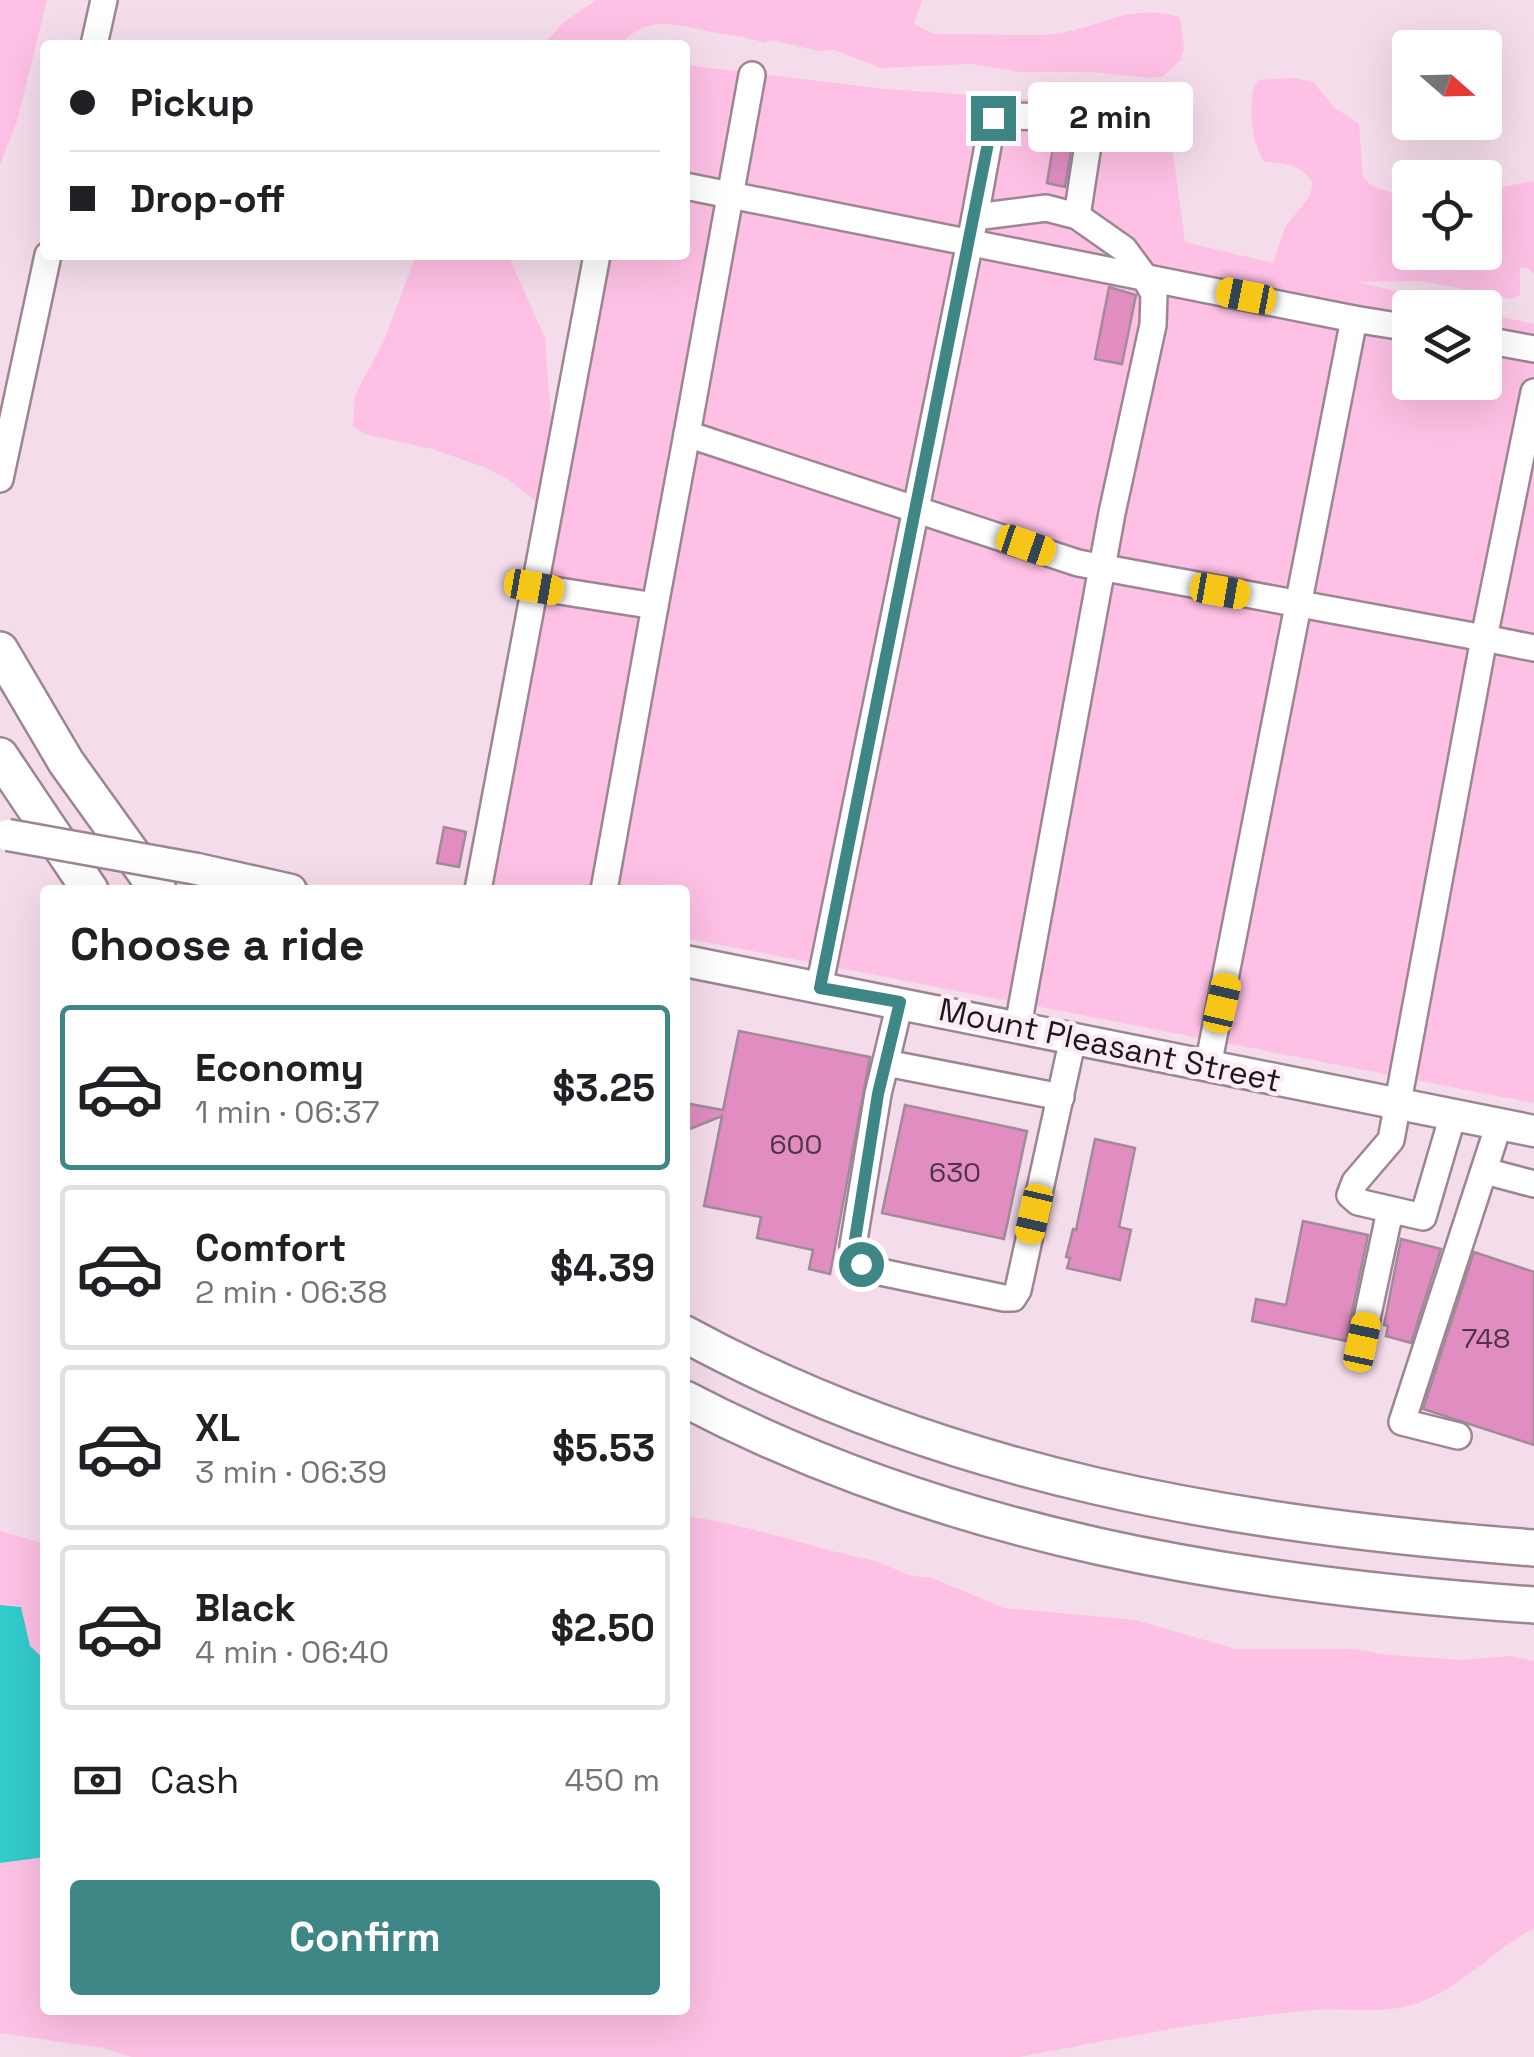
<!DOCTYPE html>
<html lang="en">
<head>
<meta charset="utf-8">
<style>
  body { margin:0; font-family:"Space Grotesk",sans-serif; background:#f2f2f2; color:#202124; height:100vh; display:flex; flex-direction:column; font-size:38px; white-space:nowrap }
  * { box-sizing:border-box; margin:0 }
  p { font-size:32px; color:#757577 }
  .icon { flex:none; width:55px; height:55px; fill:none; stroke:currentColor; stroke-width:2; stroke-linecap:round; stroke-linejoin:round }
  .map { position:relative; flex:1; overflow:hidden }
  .sheet { position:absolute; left:40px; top:885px; width:650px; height:1130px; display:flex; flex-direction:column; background:#fff; border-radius:10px; box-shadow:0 10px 40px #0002 }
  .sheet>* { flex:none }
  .banner { position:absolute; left:40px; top:40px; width:650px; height:220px; border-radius:10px; box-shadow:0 10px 40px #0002; display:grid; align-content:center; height:220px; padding:0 30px; background:#fff }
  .needle { width:65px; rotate:110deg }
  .controls { position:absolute; left:1392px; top:30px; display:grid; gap:20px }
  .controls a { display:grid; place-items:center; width:110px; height:110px; border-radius:10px; background:#fff; box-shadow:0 10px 40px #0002; font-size:50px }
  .end { position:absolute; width:45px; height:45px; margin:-22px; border:12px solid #3f8786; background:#fff; box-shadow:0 0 0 5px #fff }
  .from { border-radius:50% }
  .bubble { position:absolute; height:70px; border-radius:10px; background:#fff; box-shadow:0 10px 40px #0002; font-size:32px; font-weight:600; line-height:70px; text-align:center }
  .car { position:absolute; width:30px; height:60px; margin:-30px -15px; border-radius:12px; box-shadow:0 0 8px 2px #0007; background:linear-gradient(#f5c518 24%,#345 0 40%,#f5c518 0 76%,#345 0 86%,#f5c518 0) }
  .banner b { display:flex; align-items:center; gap:35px; height:95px; font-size:38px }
  .banner b+b { border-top:2px solid #e0e0e0 }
  .banner i { width:25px; height:25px; background:#202124 }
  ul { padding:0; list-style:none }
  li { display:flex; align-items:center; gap:30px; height:165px; margin:0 20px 15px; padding:0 10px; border:5px solid #e0e0e0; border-radius:10px }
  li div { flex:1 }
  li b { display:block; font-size:38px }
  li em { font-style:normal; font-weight:600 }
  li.active { border-color:#3f8786 }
  li>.icon { width:90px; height:90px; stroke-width:1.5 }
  h2 { padding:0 30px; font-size:45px; line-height:120px }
  .pay { display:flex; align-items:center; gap:25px; height:110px; padding:0 30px; font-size:38px }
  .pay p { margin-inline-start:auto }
  .cta { display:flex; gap:20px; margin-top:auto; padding:20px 30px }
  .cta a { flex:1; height:115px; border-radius:10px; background:#3f8786; color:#fff; font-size:40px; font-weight:600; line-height:115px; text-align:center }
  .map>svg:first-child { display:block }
  .green { fill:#fec0e5 }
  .water { fill:#31cccb }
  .building { fill:#e18dc2; stroke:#a28b99; stroke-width:2.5 }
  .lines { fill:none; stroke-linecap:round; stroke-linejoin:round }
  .minor-casing { stroke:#9d8693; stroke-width:30 }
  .major-casing { stroke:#9d8693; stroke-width:35 }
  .highway-casing { stroke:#9d8693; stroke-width:40 }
  .minor { stroke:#fff; stroke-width:25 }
  .major { stroke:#fff; stroke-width:30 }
  .highway { stroke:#fff; stroke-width:35 }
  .major-bridge-casing { stroke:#9d8693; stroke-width:35; stroke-linecap:butt }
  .major-bridge { stroke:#fff; stroke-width:30 }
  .route { stroke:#3f8786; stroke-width:12 }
  .labels { text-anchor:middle; stroke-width:9; stroke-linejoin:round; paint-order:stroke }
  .number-label { font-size:28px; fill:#503445 }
  .street-label { font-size:32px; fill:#1f161b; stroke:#fcecf5 }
</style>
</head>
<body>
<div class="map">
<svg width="1534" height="2057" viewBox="0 0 1534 2057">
  <rect width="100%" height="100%" fill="#f5dceb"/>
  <g class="green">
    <polygon points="0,0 47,0 17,121 0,165"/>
    <path d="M596,0H922L914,24L934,34C968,34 1002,35 1036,35C1091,36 1122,0 1180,17L1184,48L1181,60L1163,76L1150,78L1094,72H1019L971,64L881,68L835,50L819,51L770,40L765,43C749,37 734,36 717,33C683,27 647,11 621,45H543L563,23Z"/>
    <path d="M685,65L886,89L1167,109L1185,242L1273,263L1285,227L1310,196L1313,183C1302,165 1285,163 1265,162C1251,147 1246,95 1258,80L1293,78L1313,82L1334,107L1359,124L1363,177L1372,186L1410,199V252H1485V190L1534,181V274L1526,267L1520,268V295L1512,299L1422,281L1357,282L1463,307L1410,308V382H1485V313L1534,324V1103L685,938V890H462L538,503L509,480L484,467L432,449L365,434L353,426L355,395L383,343L416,255H508L545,338L552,431L586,255H685Z"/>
    <path d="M685,1516C748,1524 808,1547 870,1560C891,1565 908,1579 930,1577L1004,1608L1135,1620L1236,1649H1353L1388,1655L1463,1660L1509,1656L1534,1661V1928C1491,1951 1455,1996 1404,2007C1375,2013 1344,2008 1313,2010C1215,2019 1115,2039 1019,2057H132L103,2048L0,2033V1863L39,1856L45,1857V2010H685Z"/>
    <path d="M0,1531L45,1544V1660C25,1650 26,1627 21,1607L0,1605Z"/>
  </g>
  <polygon class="water" points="0,1605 21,1607 30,1646 45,1660 45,1857 0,1863"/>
  <g class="building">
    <polygon points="1054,141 1072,144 1065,187 1047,183"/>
    <polygon points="1109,287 1136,295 1122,364 1095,359"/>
    <polygon points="444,827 466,832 459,867 437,863"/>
    <polygon points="739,1031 870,1057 830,1274 809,1269 813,1250 757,1238 761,1217 704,1206 722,1116 685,1131 685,1103 723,1110"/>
    <polygon points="905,1105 1027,1131 1004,1239 882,1213"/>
    <polygon points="1095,1139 1135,1148 1119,1227 1131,1230 1120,1280 1067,1268 1070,1258 1066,1257 1073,1229 1076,1230"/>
    <polygon points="1303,1221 1368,1235 1346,1341 1252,1321 1256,1299 1286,1305"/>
    <polygon points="1401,1239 1441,1249 1411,1343 1386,1336 1388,1326 1384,1325"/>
    <polygon points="1474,1252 1534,1272 1534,1445 1423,1409"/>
  </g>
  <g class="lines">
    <defs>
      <g id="minor">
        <polyline points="94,45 104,0"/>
        <polyline points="752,75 687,434 1078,563 1484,638 1391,1140 1355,1182 1350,1195 1358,1202 1423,1217 1453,1115"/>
        <polyline points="685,186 1354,319 1208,1066"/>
        <path d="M975,217L993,118C1024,114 1063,116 1090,132L1077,216"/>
        <polyline points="1354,319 1410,328"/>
        <polyline points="1485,340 1534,349"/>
        <polyline points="1534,392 1484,638 1534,648"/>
        <polyline points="0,479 48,255"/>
        <polyline points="534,587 655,606 604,890"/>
        <polyline points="655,606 687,434"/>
        <polyline points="478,890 597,255"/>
        <polyline points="819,988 975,217 1046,208 1077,216 1124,249 1144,276 1154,294 1153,325 1112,513 1018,1026"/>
        <polyline points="900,1003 878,1094 853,1246 855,1257 871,1270 1004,1298 1013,1298 1018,1290 1073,1038"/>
        <polyline points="886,1063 1061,1097"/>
        <polyline points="1485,1171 1534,1184"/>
        <polyline points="1362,1342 1390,1211"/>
        <polyline points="1458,1436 1402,1422 1499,1124"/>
      </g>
      <g id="major">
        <polyline points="197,869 291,890"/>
        <polyline points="685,961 1534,1131"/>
      </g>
      <g id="highway">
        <polyline points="0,650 66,762 158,890"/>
        <polyline points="0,756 90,890"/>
        <path d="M685,1334C947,1477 1240,1526 1534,1548"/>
        <path d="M685,1399C949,1537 1240,1585 1534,1605"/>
      </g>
    </defs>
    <use href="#minor" class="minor-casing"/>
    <use href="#major" class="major-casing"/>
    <use href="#highway" class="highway-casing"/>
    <use href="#minor" class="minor"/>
    <use href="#major" class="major"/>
    <use href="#highway" class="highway"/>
    <defs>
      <polyline id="major-bridge" points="8,835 197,869"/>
    </defs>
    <use href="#major-bridge" class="major-bridge-casing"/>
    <use href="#major-bridge" class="major-bridge"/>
  </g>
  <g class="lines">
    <polyline class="route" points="861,1264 854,1246 878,1094 900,1002 820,988 993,118"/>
  </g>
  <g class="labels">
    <g class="number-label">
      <text x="796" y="1154">600</text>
      <text x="955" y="1182">630</text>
      <text x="1486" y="1348">748</text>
    </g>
    <g class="street-label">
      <text transform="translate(1110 1045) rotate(12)" y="11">Mount Pleasant Street</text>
    </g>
  </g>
</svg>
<div class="controls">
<a><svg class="needle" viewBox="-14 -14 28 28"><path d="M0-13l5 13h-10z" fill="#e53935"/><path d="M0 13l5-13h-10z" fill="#757577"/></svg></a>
<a><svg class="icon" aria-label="locate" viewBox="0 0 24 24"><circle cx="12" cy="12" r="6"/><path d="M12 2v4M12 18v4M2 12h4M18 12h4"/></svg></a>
<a><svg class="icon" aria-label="layers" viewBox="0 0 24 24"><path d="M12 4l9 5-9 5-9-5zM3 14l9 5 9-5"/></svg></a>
</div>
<i class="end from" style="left:861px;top:1264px"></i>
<i class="end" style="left:993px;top:118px"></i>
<div class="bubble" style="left:1028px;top:82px;width:165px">2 min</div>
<i class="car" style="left:1246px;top:296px;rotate:281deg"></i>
<i class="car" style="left:1026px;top:545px;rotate:109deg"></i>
<i class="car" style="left:534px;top:587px;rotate:100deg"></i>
<i class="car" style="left:1220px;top:591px;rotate:100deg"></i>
<i class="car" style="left:1222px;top:1003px;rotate:13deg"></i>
<i class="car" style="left:1034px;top:1214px;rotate:193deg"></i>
<i class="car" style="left:1362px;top:1342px;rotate:12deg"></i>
<div class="banner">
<b><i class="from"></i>Pickup</b>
<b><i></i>Drop-off</b>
</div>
<section class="sheet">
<h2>Choose a ride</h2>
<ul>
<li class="active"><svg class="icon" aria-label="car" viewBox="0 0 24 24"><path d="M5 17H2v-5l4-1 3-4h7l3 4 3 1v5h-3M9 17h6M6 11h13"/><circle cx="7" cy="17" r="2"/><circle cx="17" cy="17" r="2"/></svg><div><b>Economy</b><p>1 min · 06:37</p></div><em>$3.25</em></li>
<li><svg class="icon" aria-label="car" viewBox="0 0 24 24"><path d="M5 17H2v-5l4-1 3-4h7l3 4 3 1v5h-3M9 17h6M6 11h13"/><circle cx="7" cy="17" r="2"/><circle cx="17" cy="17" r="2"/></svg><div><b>Comfort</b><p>2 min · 06:38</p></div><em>$4.39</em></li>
<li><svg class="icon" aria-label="car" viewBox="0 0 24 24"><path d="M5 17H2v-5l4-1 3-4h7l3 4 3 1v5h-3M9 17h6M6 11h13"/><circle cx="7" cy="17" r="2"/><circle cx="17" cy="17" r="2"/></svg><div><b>XL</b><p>3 min · 06:39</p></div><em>$5.53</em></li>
<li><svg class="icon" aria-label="car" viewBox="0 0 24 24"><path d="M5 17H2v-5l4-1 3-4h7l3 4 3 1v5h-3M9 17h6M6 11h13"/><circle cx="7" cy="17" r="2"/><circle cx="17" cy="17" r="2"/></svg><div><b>Black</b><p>4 min · 06:40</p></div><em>$2.50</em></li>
</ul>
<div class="pay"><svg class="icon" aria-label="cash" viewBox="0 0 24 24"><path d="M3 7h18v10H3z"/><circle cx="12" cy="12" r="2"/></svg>Cash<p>450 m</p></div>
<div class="cta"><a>Confirm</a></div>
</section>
</div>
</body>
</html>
